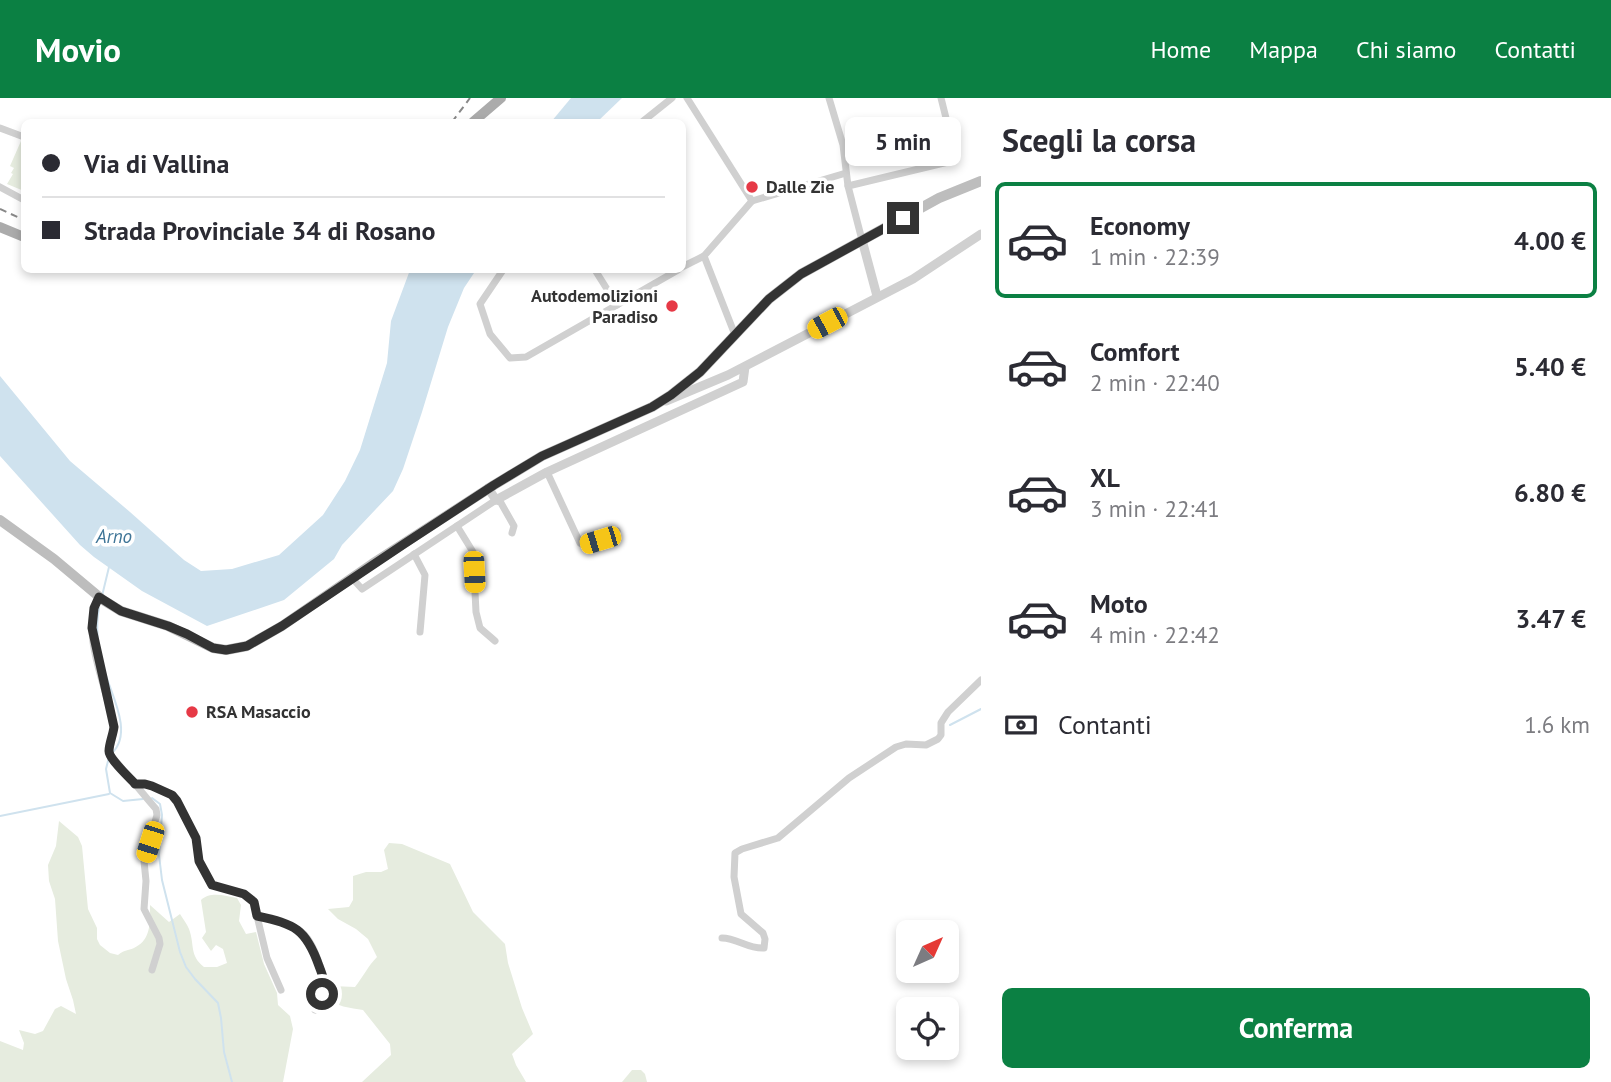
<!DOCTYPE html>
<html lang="it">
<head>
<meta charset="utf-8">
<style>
  body { margin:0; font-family:"PT Sans",sans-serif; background:#f2f2f3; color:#2b2b33; height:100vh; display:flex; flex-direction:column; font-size:26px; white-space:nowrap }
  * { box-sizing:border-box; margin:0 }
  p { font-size:23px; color:#7c7c81 }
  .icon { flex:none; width:38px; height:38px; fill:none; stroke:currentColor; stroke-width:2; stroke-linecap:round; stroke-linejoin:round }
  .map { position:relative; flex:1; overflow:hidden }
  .panel { display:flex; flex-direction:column; background:#fff; width:630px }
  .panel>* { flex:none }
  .top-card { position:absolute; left:21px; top:21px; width:665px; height:154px; border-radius:10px; box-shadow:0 4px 10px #0003; display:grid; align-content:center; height:154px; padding:0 21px; background:#fff }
  .needle { width:46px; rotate:45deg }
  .fabs { position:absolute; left:896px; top:822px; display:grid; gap:14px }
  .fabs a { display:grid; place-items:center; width:63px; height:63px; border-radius:10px; background:#fff; box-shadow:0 4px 10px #0003; font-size:35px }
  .end { position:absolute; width:32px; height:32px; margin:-16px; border:9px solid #333; background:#fff; box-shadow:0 0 0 4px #fff }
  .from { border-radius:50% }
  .bubble { position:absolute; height:49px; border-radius:10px; background:#fff; box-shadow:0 4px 10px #0003; font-size:23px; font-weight:700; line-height:49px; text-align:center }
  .car { position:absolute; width:21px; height:42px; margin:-21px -10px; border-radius:9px; box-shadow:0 0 5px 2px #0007; background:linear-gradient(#f5c518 24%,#345 0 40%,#f5c518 0 76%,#345 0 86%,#f5c518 0) }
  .top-card b { display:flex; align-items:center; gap:24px; height:66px; font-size:26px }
  .top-card b+b { border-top:2px solid #e1e1e2 }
  .top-card i { width:18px; height:18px; background:#2b2b33 }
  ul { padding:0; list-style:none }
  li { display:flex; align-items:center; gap:21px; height:116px; margin:0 14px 10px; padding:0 7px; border:4px solid transparent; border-radius:10px }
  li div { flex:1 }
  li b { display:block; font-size:26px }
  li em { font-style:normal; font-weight:700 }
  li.current { border-color:#0b8043 }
  li>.icon { width:63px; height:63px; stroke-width:1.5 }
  h2 { padding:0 21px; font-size:32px; line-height:84px }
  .pay { display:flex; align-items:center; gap:18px; height:77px; padding:0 21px; font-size:26px }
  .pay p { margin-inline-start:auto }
  .button { display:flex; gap:14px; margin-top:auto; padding:14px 21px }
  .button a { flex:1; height:80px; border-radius:10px; background:#0b8043; color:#fff; font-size:28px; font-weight:700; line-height:80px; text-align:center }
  header { display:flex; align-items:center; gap:42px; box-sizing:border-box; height:98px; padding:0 35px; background:#0b8043; color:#fff }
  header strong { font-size:33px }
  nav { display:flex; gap:38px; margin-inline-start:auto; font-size:24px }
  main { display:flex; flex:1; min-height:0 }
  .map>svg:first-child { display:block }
  .green { fill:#e6ecdf }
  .water { fill:#cfe2ee }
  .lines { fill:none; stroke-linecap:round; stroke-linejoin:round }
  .stream { stroke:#cfe2ee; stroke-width:2 }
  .minor { stroke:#d0d0d0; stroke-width:7 }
  .tertiary { stroke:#d0d0d0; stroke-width:9 }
  .secondary { stroke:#bdbdbd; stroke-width:10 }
  .primary { stroke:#ababab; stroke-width:10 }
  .rail { stroke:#888; stroke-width:2; stroke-dasharray:7 5; stroke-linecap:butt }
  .route { stroke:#333; stroke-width:9 }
  .poi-dot { fill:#e63946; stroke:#fff; stroke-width:2.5 }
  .labels { text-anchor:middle; stroke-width:7; stroke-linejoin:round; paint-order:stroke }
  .poi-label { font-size:18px; font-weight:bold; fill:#333; stroke:#fff; text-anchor:start }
  .water-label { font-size:19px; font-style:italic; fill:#3f7597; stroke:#fff }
</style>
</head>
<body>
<header>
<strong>Movio</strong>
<nav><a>Home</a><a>Mappa</a><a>Chi siamo</a><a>Contatti</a></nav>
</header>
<main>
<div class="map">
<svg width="981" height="984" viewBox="0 0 981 984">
  <rect width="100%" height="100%" fill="#fff"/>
  <g class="green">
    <polygon points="21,43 24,44 24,93 7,86 13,76 11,75 14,70 10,68"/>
    <path d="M59,723L78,739L82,748L88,811L97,830V841L100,847L110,855L118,857C126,851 127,853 134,850C152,842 150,822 150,807L169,824L180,816C183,821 187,826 189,831C195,847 189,857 204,869H217L227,865L223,851L216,847L211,853L202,840L206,834L201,802C211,793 225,798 237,800L241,807L239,823L246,836L256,834L264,866L277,895L278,907L290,918L293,931L283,984H0V943L23,952L24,945L19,932L35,936L43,933L55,911L61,908L76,916L73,902L66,881L58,843L55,801L49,783L48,767L56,748Z"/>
    <path d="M389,745L402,746L450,766L473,814L505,846L508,865L522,910L533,936L512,956L516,967L526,984H362L391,957L390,946L363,912C351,910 335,909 326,898L332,888L355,889C363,879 368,868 377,859L368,841L356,831L338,821L328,811L349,809L353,802V778L366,774H381L388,771L384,752Z"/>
    <polygon points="632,972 641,972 645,976 647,984 622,984"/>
  </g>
  <g class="water">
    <polygon points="571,0 622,0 597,24 551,24"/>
    <polygon points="410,172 476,172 464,190 448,229 422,314 403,371 393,393 342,447 334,461 284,502 207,528 142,493 94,459 80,447 0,358 0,278 70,363 130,414 184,462 201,473 232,471 279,457 323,417 345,383 360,352 387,265 391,223"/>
  </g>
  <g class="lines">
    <g class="stream">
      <polyline points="102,498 109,469"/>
      <path d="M99,510C95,531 98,551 104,571C110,595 134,634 112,655"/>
      <polyline points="950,627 981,611"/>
      <polyline points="109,659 106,671 110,695 123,703 143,701"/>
      <polyline points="152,700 160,706 162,717 159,757 162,782 180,854 186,869 195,881 218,905 221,920 224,954 232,984"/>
      <polyline points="0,718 109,696"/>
    </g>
    <g class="minor">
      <polyline points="687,0 752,103"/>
      <polyline points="829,0 843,47 848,88 862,142"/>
      <polyline points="642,24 672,0"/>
      <polyline points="0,30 24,39"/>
      <polyline points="848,88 948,64 955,60 955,56 941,0"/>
      <polyline points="0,89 24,102"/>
      <polyline points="704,158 735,237"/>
      <polyline points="682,169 704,158 752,103 846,75"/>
      <polyline points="503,172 480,206 490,236 510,260 526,259 678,172"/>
      <polyline points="595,172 617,207"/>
      <polyline points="547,374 580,445 584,447 600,442 617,433"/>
      <polyline points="457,428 473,454 476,514 480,530 495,543"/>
      <polyline points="414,456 425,477 420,534"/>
      <polyline points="352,480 362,491 496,402 501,405 514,428 512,435"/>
      <path d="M99,499C79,538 108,588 113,628C115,637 110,646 109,655L150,704L156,711L157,717L144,763L146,783L144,811L159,840L160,846L152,872"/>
      <path d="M135,686H145L152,688L172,697L177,703L196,740L199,763L212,787L244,796L254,804L257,818C272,821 292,825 304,836C316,849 321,871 325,888L315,912"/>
      <polyline points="257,818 267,860 281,892"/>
      <path d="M722,840C737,840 748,851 764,850L765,841L763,835L741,816L734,779L735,755L742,751L778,740L849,680L896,649L906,646L926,647L938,641L941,637V625L948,614L981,582"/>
    </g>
    <g class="tertiary">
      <polyline points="862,142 877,198"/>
      <polyline points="666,303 728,277 913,181 981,136"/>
      <polyline points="488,390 496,402 547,374 743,284 745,269"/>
    </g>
    <polyline class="secondary" points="0,422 54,461 103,502 121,513 168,528 213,550 226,552 247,548 282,528 372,466 494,387 542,358 652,309 671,297 700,274 769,201 801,176 939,100 981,83"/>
    <g class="primary">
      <polyline points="473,24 501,0"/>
      <polyline points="0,129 24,139"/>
    </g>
    <g class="rail">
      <polyline points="452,24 470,0"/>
      <polyline points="0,111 24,122"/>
    </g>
  </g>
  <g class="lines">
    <path class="route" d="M322,896C326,886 323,878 319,868C306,831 295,826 257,818L254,804L244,796L212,787L199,763L196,740L177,703L172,697L152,688L145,686H135C129,679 109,661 109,653C109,646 113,637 114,629L92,530L94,510L99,499L121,513L168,528L187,536L213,550L226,552L247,548L282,528L404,446L494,387L542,358L652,309L671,297L700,274L769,201L801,176L903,120"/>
  </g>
  <g class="poi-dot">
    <circle cx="752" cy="89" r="7"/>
    <circle cx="672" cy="208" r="7"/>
    <circle cx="192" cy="614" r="7"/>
  </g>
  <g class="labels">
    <g class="poi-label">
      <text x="766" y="95">Dalle Zie</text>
      <text x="658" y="204" text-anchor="end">Autodemolizioni<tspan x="658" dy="21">Paradiso</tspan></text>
      <text x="206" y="620">RSA Masaccio</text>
    </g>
    <g class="water-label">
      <text x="114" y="445">Arno</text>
    </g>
  </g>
</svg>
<div class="fabs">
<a><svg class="needle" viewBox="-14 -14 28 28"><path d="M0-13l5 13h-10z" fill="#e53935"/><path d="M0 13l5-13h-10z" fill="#7c7c81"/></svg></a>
<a><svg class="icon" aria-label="locate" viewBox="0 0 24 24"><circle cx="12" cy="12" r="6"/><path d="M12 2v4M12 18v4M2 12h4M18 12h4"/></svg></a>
</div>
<i class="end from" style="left:322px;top:896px"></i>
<i class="end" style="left:903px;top:120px"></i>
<div class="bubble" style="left:845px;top:19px;width:116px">5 min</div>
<i class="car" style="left:827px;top:225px;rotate:242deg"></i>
<i class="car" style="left:600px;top:442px;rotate:253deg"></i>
<i class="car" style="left:474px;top:474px;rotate:177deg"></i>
<i class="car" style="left:150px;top:744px;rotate:198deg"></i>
<div class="top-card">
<b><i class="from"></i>Via di Vallina</b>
<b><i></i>Strada Provinciale 34 di Rosano</b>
</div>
</div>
<section class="panel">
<h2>Scegli la corsa</h2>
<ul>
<li class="current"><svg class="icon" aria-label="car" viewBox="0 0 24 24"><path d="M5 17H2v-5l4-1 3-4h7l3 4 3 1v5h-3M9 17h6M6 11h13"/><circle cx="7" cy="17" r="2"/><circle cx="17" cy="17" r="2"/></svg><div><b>Economy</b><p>1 min · 22:39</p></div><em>4.00 €</em></li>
<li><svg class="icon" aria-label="car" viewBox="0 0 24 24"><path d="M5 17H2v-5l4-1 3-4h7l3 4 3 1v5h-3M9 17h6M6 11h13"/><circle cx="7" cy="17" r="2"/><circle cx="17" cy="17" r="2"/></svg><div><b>Comfort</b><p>2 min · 22:40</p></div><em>5.40 €</em></li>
<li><svg class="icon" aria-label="car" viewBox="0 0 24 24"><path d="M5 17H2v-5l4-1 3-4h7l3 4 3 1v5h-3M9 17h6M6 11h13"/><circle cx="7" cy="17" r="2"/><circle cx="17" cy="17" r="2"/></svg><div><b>XL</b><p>3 min · 22:41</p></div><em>6.80 €</em></li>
<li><svg class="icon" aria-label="car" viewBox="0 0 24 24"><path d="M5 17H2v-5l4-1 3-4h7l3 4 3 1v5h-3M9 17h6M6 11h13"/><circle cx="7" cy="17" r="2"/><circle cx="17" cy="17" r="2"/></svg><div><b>Moto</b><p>4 min · 22:42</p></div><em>3.47 €</em></li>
</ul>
<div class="pay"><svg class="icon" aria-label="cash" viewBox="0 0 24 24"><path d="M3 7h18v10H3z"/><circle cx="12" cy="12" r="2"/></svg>Contanti<p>1.6 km</p></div>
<div class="button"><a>Conferma</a></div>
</section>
</main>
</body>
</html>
